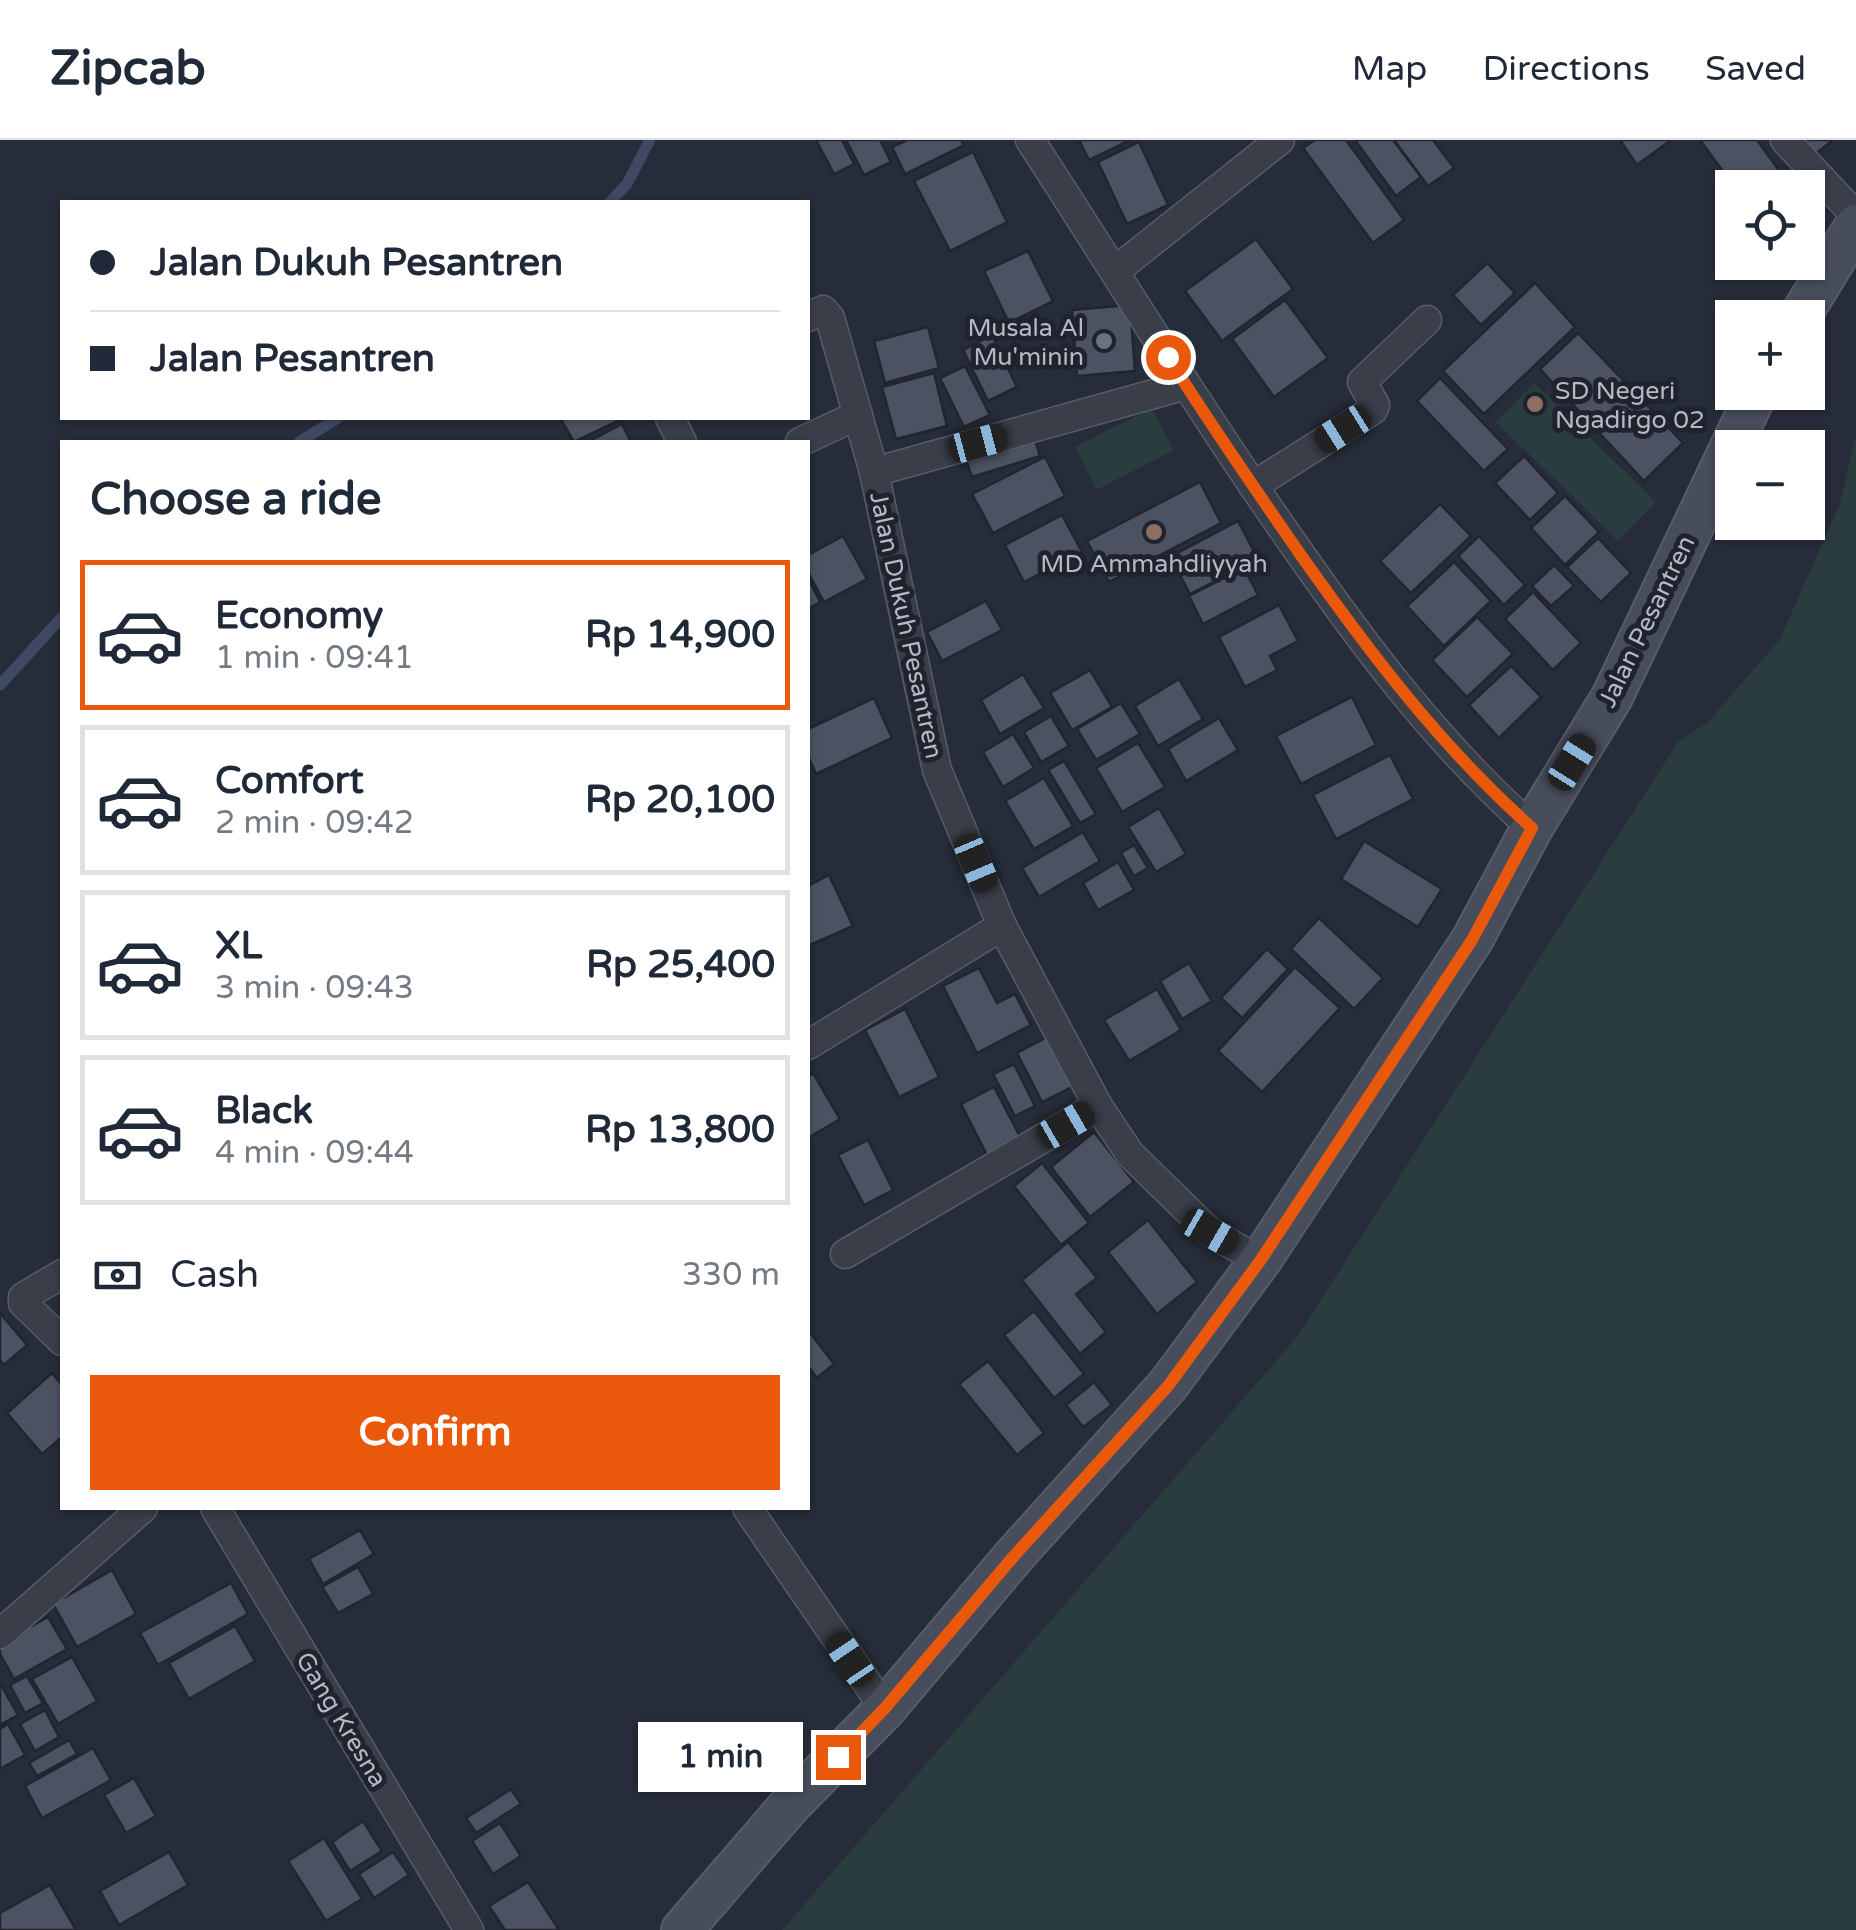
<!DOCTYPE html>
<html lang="en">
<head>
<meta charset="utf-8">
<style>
  body { margin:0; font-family:"Varela Round",sans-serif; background:#f6f6f7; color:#1f2937; height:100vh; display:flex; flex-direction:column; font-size:38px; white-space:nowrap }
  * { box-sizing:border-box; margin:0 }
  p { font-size:32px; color:#747a83 }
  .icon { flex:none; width:55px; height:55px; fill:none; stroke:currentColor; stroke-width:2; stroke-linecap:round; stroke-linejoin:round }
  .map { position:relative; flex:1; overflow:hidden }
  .sheet { position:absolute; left:60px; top:300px; width:750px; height:1070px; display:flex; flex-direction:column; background:#fff; border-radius:0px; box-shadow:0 2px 8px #0004 }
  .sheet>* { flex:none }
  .guide { position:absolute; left:60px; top:60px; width:750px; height:220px; border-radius:0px; box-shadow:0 2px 8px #0004; display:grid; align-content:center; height:220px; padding:0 30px; background:#fff }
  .controls { position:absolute; left:1715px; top:30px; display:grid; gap:20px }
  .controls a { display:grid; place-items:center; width:110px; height:110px; border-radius:0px; background:#fff; box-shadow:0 2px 8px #0004; font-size:50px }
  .end { position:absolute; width:45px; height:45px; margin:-22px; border:12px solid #ea580c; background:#fff; box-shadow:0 0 0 5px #fff }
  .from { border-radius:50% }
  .bubble { position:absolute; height:70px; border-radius:0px; background:#fff; box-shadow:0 2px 8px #0004; font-size:32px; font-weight:800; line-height:70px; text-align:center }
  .car { position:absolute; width:30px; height:60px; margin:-30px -15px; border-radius:12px; box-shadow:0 0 8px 2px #0007; background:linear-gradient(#222 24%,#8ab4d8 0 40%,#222 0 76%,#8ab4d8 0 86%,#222 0) }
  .guide b { display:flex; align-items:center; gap:35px; height:95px; font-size:38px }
  .guide b+b { border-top:2px solid #e0e1e3 }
  .guide i { width:25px; height:25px; background:#1f2937 }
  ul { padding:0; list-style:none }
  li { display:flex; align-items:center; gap:30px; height:150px; margin:0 20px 15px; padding:0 10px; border:5px solid #e0e1e3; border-radius:0px }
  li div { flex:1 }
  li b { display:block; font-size:38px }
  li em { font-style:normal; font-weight:800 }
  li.current { border-color:#ea580c }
  li>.icon { width:90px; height:90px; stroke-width:1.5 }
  h2 { padding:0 30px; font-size:45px; line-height:120px }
  .pay { display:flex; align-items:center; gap:25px; height:110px; padding:0 30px; font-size:38px }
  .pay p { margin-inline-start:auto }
  .cta { display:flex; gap:20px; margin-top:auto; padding:20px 30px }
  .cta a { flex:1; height:115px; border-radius:0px; background:#ea580c; color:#fff; font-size:40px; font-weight:800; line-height:115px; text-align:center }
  header { display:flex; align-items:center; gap:60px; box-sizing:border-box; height:140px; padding:0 50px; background:#fff; border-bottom:2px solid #e0e1e3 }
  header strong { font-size:48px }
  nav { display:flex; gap:55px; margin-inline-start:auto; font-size:35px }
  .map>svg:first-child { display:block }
  .green { fill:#2b3c3e }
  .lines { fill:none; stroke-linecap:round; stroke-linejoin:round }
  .stream { stroke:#3f4962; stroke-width:11 }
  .building { fill:#4c5261; stroke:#202530; stroke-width:2.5 }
  .minor-casing { stroke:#575c67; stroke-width:31 }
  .secondary-casing { stroke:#575c67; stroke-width:44 }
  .minor { stroke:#393e49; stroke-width:28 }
  .secondary { stroke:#484d5c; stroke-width:40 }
  .route { stroke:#ea580c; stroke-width:12 }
  .worship-dot { fill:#6b7280; stroke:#1e232e; stroke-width:4 }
  .education-dot { fill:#8d6e63; stroke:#1e232e; stroke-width:4 }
  .labels { text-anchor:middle; stroke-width:10; stroke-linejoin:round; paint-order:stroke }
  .poi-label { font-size:25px; fill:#b4b9c5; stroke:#1e232e; text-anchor:end }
  .street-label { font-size:25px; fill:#b4b9c5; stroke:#1e232e }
</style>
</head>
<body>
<header>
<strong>Zipcab</strong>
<nav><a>Map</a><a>Directions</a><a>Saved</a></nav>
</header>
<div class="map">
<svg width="1856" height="1790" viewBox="0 0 1856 1790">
  <rect width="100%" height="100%" fill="#262c39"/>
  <g class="green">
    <polygon points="1534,243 1656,362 1618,401 1496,282"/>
    <polygon points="1152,268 1174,310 1096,350 1075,307"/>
    <polygon points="1856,294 1856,1790 782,1790 1297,1197 1678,602 1708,582 1780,499 1840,364"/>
  </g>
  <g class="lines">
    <g class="stream">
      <polyline points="610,62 627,44 650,0"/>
      <polyline points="299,302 338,278"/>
      <polyline points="0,545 62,477"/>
    </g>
  </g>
  <g class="building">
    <polygon points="816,0 842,0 854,24 834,34"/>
    <polygon points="846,0 880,0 891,22 864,35"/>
    <polygon points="907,0 961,0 964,5 905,34 892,7"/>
    <polygon points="1079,0 1130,0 1089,20"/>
    <polygon points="1315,0 1346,0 1404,80 1373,103 1303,8"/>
    <polygon points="1355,0 1393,0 1421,37 1396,56"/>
    <polygon points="1394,0 1433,0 1454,28 1428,46"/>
    <polygon points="1620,0 1671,0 1637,25"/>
    <polygon points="1700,0 1757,0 1792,48 1735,48"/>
    <polygon points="1800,0 1833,0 1813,16"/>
    <polygon points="1139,2 1168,65 1127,84 1098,22"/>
    <polygon points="973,12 1007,82 950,111 914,41"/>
    <polygon points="1256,99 1293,149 1222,201 1185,151"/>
    <polygon points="1028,111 1053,161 1009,183 984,131"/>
    <polygon points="1487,123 1515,153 1481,185 1453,155"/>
    <polygon points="1535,143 1575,187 1484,274 1443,231"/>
    <polygon points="1285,160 1328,218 1274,257 1232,199"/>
    <polygon points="1130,165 1135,231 1077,236 1072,170"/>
    <polygon points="928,187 939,228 885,243 874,201"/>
    <polygon points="1578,193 1683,303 1644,341 1540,229"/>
    <polygon points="992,195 1017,247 988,261 963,210"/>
    <polygon points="965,226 990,275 964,287 940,238"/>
    <polygon points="934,233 947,286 896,299 882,247"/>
    <polygon points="1440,238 1508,309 1484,331 1417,261"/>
    <polygon points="560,278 624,278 574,302"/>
    <polygon points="622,284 631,302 588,302"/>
    <polygon points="1033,293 1040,316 972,337 964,314"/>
    <polygon points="1524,316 1558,353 1530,380 1495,343"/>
    <polygon points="1045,317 1065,356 993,393 972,354"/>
    <polygon points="1200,342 1221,383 1109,442 1087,401"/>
    <polygon points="1565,356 1599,392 1565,425 1531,388"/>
    <polygon points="1440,364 1471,396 1411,453 1380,421"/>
    <polygon points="1062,375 1082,412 1024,442 1005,405"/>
    <polygon points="1238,381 1258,419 1190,454 1170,417"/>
    <polygon points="843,396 867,439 824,462 808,432 808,415"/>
    <polygon points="1479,396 1525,445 1504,465 1458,416"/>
    <polygon points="1598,398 1631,433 1601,462 1567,427"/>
    <polygon points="1454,422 1491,461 1444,506 1407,466"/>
    <polygon points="1554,425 1574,446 1551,466 1532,446"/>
    <polygon points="1244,428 1258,455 1203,484 1189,456"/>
    <polygon points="808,438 820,462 808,469"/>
    <polygon points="1533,452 1581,503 1553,530 1505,479"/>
    <polygon points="986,461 1002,490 942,521 927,492"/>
    <polygon points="1279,465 1298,501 1270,516 1277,530 1245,547 1219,497"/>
    <polygon points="1477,477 1513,514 1467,557 1432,520"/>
    <polygon points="1511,526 1541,557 1499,598 1469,565"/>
    <polygon points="1090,530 1112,567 1072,590 1050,553"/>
    <polygon points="1023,534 1044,568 1000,594 981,560"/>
    <polygon points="1179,539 1203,579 1158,606 1135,566"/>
    <polygon points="1352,557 1376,605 1301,644 1276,596"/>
    <polygon points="874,558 892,598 816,634 808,616 808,589"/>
    <polygon points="1121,563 1140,594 1096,620 1077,589"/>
    <polygon points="1051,576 1069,606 1041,622 1024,592"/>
    <polygon points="1219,578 1238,610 1186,641 1168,609"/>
    <polygon points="1013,594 1034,628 1003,647 983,612"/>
    <polygon points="1138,603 1165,647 1122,672 1096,628"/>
    <polygon points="1390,615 1413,659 1336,699 1313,655"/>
    <polygon points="1064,621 1096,674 1080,683 1048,630"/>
    <polygon points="1044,638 1073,686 1034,709 1005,661"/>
    <polygon points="1159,668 1186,714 1156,732 1128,687"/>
    <polygon points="1083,692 1100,721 1039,757 1022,728"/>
    <polygon points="1364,701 1442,749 1418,787 1341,739"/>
    <polygon points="1134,705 1148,728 1134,736 1121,713"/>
    <polygon points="1118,722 1134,750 1098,770 1083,743"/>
    <polygon points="829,735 853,786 810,805 808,799 808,746"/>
    <polygon points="1319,778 1383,838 1354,869 1291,809"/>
    <polygon points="1267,809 1288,829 1242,878 1221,858"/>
    <polygon points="1189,823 1212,861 1182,879 1160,841"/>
    <polygon points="1295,827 1340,868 1262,952 1218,911"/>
    <polygon points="979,828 997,863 1015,854 1031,885 977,913 943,846"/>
    <polygon points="1157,849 1181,890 1129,921 1104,880"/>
    <polygon points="905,869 939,937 899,957 865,890"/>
    <polygon points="1051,895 1076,945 1042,962 1017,913"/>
    <polygon points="1014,924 1035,966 1015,976 993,934"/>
    <polygon points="813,933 840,979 808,998 808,937"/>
    <polygon points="994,947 1023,1002 989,1019 961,964"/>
    <polygon points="1094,992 1134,1042 1090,1077 1051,1027"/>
    <polygon points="868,1000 893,1050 864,1065 838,1015"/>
    <polygon points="1042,1023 1089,1083 1061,1105 1014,1046"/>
    <polygon points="1148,1080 1197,1142 1157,1174 1108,1112"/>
    <polygon points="1068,1102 1097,1138 1076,1154 1106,1192 1080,1214 1022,1140"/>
    <polygon points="1034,1171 1084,1234 1054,1258 1004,1195"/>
    <polygon points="0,1173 27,1205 4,1225 0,1220"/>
    <polygon points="808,1190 834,1224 817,1238 808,1226"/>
    <polygon points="988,1221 1044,1293 1017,1315 959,1244"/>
    <polygon points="52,1233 62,1245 62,1297 42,1314 7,1273"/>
    <polygon points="1094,1242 1112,1265 1083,1287 1066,1265"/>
    <polygon points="360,1390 374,1414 323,1444 309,1419"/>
    <polygon points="358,1427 373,1454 338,1473 322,1447"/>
    <polygon points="112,1430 136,1474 77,1507 53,1464"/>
    <polygon points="231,1443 248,1474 158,1525 140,1493"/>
    <polygon points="48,1477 67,1509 14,1539 0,1514 0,1504"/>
    <polygon points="235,1486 255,1521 189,1559 169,1523"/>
    <polygon points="72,1517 97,1561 58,1584 32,1539"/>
    <polygon points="27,1536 43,1563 25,1573 10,1545"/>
    <polygon points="0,1543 18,1575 0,1585"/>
    <polygon points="45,1570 59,1597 35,1611 20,1584"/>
    <polygon points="8,1584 25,1615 0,1629 0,1589"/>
    <polygon points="69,1600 77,1614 37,1636 29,1623"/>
    <polygon points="93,1608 111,1640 42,1678 25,1646"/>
    <polygon points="134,1638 156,1676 126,1693 104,1655"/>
    <polygon points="511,1649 521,1664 476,1693 466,1678"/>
    <polygon points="363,1681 382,1711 350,1731 332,1702"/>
    <polygon points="500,1683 521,1716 493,1734 472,1701"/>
    <polygon points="324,1698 362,1759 326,1781 288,1721"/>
    <polygon points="169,1712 188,1745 119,1785 100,1751"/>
    <polygon points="393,1712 409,1735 374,1758 359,1734"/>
    <polygon points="528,1742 559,1790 505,1790 489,1766"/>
    <polygon points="50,1745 76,1790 0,1790 0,1773"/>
  </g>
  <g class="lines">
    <defs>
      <g id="minor">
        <path d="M1030,0C1117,134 1200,271 1292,402C1365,507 1436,602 1532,688"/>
        <polyline points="1785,0 1856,76"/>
        <polyline points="1115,131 1280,0"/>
        <polyline points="808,177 823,170 830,178 874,332 937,630 1002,786 1098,966 1130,1014 1210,1092 1260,1121"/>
        <polyline points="670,278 682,302"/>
        <polyline points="800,302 858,275"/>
        <polyline points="874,332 1186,245"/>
        <polyline points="1253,346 1373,270 1375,265 1362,242 1427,180"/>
        <polyline points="808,905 1002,786"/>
        <polyline points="845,1114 1098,966"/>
        <polyline points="62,1134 23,1157 23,1163 62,1201"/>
        <polyline points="215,1368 469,1790"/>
        <polyline points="747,1368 885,1569"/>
        <polyline points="0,1494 143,1368"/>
      </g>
      <g id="secondary">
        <polyline points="1799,178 1856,85"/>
        <polyline points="682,1790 790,1665 885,1569 1014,1416 1168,1245 1260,1121 1472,800 1532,688 1612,557 1757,252"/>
      </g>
    </defs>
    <use href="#minor" class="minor-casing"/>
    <use href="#secondary" class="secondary-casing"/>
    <use href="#minor" class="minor"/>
    <use href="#secondary" class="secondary"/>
  </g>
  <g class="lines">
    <path class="route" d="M838,1617L885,1568L1014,1416L1168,1246L1260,1121L1472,800L1532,688C1441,607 1370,513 1300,414C1255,349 1210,284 1168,217"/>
  </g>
  <circle class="worship-dot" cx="1104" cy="201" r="10"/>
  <g class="education-dot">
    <circle cx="1535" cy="264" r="10"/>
    <circle cx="1154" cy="392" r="10"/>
  </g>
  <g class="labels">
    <g class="poi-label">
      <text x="1084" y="196">Musala Al<tspan x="1084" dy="29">Mu'minin</tspan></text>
      <text x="1555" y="259" text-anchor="start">SD Negeri<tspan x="1555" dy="29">Ngadirgo 02</tspan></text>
      <text x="1154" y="432" text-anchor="middle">MD Ammahdliyyah</text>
    </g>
    <g class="street-label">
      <text transform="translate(1646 481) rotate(-64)" y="9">Jalan Pesantren</text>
      <text transform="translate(907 485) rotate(78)" y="9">Jalan Dukuh Pesantren</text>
      <text transform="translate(342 1579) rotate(59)" y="9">Gang Kresna</text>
    </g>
  </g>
</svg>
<div class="controls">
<a><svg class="icon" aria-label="locate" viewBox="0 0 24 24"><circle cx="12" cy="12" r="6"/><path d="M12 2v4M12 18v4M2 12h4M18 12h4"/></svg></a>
<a>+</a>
<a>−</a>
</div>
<i class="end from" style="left:1168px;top:217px"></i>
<i class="end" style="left:838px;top:1617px"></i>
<div class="bubble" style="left:638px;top:1582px;width:165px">1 min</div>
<i class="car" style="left:1343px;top:289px;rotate:238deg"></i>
<i class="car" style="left:978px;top:303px;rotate:75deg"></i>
<i class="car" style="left:1572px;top:622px;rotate:32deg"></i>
<i class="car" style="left:976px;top:723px;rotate:157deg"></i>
<i class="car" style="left:1066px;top:985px;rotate:60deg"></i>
<i class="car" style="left:1210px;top:1092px;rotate:120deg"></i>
<i class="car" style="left:850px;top:1519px;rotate:326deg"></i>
<div class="guide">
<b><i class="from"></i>Jalan Dukuh Pesantren</b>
<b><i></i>Jalan Pesantren</b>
</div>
<section class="sheet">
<h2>Choose a ride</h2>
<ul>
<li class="current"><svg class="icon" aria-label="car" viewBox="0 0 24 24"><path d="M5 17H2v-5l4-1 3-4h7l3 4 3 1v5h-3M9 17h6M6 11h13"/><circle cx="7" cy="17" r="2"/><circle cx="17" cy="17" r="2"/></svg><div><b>Economy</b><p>1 min · 09:41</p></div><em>Rp 14,900</em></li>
<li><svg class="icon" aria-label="car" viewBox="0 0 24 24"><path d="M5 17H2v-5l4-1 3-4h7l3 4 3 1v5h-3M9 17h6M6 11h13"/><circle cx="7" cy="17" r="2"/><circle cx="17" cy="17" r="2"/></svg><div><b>Comfort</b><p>2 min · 09:42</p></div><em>Rp 20,100</em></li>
<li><svg class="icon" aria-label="car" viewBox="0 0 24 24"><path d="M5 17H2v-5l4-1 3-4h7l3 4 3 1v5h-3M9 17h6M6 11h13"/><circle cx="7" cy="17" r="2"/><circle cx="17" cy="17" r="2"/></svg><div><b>XL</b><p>3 min · 09:43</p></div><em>Rp 25,400</em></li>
<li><svg class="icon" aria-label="car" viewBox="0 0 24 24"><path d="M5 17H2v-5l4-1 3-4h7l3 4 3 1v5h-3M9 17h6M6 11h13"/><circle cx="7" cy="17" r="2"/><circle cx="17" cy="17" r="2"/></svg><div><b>Black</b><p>4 min · 09:44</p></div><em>Rp 13,800</em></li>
</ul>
<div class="pay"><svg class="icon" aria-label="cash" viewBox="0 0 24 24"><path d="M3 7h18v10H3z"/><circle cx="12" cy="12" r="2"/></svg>Cash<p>330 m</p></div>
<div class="cta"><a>Confirm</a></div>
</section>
</div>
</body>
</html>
